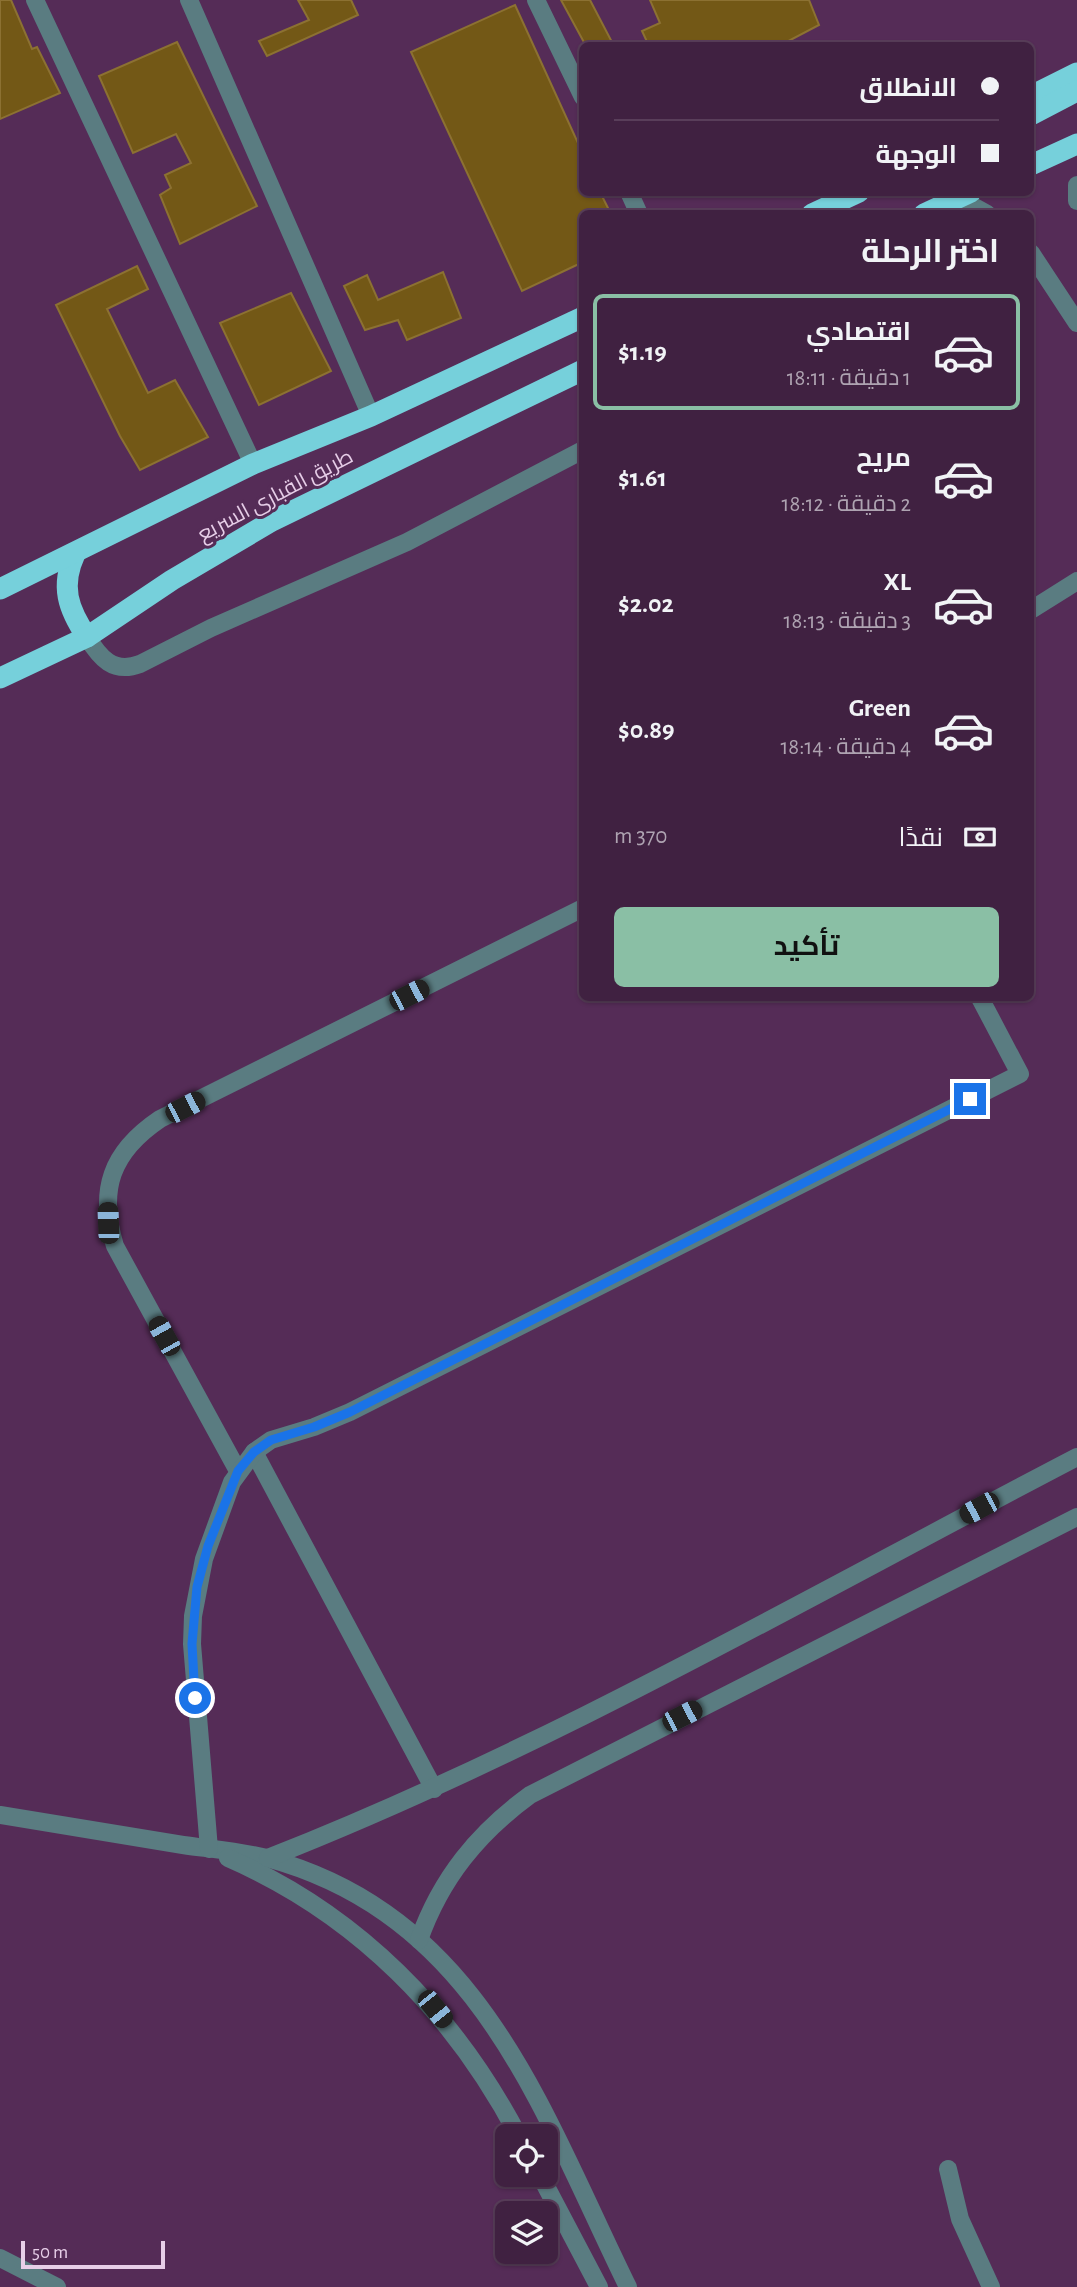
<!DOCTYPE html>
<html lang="ar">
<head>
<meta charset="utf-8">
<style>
  body { margin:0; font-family:"Alegreya Sans",Cairo,sans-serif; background:#4b2e4c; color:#f1f3f6; direction:rtl; height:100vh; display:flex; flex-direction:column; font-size:26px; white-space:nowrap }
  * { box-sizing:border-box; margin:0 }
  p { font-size:23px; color:#aea3b1 }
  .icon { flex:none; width:38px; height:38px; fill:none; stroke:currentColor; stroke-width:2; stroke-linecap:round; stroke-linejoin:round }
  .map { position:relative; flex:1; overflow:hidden; direction:ltr }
  .side { position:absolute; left:579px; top:210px; width:455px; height:791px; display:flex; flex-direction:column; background:#402141; border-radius:10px; box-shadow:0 2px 5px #0004,0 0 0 2px #593e5a; direction:rtl }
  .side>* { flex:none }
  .top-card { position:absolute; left:579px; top:42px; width:455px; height:154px; border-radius:10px; box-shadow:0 2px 5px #0004,0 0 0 2px #593e5a; direction:rtl; display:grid; align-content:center; height:154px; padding:0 35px; background:#402141 }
  .controls { position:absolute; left:495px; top:2124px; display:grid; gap:14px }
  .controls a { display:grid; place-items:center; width:63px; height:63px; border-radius:10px; background:#402141; box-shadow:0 2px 5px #0004,0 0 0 2px #593e5a; font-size:35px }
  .scale { position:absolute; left:21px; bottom:18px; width:144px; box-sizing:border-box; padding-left:7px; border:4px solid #e7cee8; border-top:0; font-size:19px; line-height:24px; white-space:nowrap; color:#e7cee8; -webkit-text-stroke:5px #552c57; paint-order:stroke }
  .end { position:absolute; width:32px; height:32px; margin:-16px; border:9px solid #1a73e8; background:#fff; box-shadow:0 0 0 4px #fff }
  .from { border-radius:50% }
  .car { position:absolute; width:21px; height:42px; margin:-21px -10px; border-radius:9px; box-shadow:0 0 5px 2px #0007; background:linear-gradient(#222 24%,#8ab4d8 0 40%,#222 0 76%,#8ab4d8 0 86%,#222 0) }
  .top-card b { display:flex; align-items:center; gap:24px; height:66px; font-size:26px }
  .top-card b+b { border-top:2px solid #593e5a }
  .top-card i { width:18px; height:18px; background:#f1f3f6 }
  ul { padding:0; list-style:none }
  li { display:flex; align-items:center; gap:21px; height:116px; margin:0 14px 10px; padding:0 21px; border:4px solid transparent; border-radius:10px }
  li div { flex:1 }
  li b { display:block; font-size:26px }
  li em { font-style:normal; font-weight:700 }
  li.selected { border-color:#8abfa5 }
  li>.icon { width:63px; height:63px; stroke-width:1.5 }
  h2 { padding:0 35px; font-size:32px; line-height:84px }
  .pay { display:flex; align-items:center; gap:18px; height:77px; padding:0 35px; font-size:26px }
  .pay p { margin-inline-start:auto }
  .button { display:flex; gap:14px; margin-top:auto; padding:14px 35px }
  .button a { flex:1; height:80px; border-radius:10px; background:#8abfa5; color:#111; font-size:28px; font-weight:700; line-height:80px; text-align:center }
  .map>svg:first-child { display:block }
  .building { fill:#735816; stroke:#8c7132; stroke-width:2 }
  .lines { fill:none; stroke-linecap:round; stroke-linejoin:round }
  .minor { stroke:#5a7c81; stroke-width:18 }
  .highway { stroke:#76d0db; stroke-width:21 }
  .route { stroke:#1a73e8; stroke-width:9 }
  .labels { text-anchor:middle; stroke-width:6; stroke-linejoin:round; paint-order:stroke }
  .street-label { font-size:21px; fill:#e7cee8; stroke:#552c57 }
</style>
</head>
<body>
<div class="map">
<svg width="1077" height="2287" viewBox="0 0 1077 2287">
  <rect width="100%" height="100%" fill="#552c57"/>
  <g class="building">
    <polygon points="0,0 11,0 32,49 37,47 60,93 0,119"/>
    <polygon points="298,0 351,0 358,15 267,56 259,41 309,20"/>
    <polygon points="561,0 590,0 614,46 586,46"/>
    <polygon points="650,0 809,0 819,25 779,46 649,46 642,31 660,23"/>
    <polygon points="515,5 583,154 583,192 600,192 611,214 583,214 583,262 522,291 411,52"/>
    <polygon points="177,42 257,206 180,244 160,195 171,188 165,175 191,163 176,134 133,153 99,76"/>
    <polygon points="137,266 148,289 107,309 148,393 175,380 208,437 140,470 120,436 56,305"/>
    <polygon points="443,272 461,318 407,340 398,320 365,330 344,286 367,275 378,300"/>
    <polygon points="291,293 331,371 259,405 220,323"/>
  </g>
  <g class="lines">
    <g class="minor">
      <polyline points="35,0 253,464"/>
      <polyline points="189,0 371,416"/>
      <polyline points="536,0 583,97"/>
      <polyline points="1077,185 1077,201"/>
      <polyline points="629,192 639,214"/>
      <polyline points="958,198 987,214"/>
      <polyline points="1031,253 1077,323"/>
      <polyline points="1031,610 1077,581"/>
      <path d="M87,637C100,658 113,674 140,664L211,628L407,542L583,450"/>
      <polyline points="254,1452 434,1789"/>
      <path d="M238,1471L115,1246C98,1190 111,1152 160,1119L583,908"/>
      <path d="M0,1815C61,1825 122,1835 183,1845C211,1849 239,1851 267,1858C480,1916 541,2110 628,2287"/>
      <polyline points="209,1849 192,1644 193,1616 204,1559 232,1482 254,1452 271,1440 314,1427 350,1412 1020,1074 980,998"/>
      <path d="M228,1858C357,1914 454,2013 519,2137"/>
      <path d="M268,1858C548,1748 810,1596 1077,1457"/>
      <path d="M419,1940C441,1878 478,1833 530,1795L1077,1517"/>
      <polyline points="948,2169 960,2219 991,2287"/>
      <polyline points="540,2175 599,2287"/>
      <polyline points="0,2258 57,2287"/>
    </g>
    <g class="highway">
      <polyline points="1031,96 1077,73"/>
      <polyline points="1031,115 1077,91"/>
      <polyline points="1031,165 1077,144"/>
      <polyline points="812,214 859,192"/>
      <polyline points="924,214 971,192"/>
      <path d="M75,554C60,586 68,609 87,637"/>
      <polyline points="0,589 253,464 371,416 583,317"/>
      <polyline points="0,678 87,637 172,580 272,521 583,370"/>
    </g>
  </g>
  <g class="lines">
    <polyline class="route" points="195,1698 192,1644 197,1587 208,1546 238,1471 254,1452 271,1440 314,1427 350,1412 970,1099"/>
  </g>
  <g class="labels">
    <g class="street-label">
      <text transform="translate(275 495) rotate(-28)" y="7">طريق القبارى السريع</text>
    </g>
  </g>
</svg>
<div class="controls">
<a><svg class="icon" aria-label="locate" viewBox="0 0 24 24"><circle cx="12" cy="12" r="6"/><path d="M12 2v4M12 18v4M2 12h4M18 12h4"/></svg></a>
<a><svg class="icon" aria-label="layers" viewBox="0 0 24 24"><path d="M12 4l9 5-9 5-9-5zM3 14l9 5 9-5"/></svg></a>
</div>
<div class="scale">50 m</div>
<i class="end from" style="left:195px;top:1698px"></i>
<i class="end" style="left:970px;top:1099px"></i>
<i class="car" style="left:409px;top:995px;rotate:63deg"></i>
<i class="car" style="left:185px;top:1107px;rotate:63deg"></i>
<i class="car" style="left:108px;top:1223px;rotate:358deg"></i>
<i class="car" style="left:164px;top:1336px;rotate:331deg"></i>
<i class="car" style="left:979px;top:1508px;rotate:242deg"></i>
<i class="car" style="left:682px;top:1716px;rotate:63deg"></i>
<i class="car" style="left:435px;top:2009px;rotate:141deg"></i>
<div class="top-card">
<b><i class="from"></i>الانطلاق</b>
<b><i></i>الوجهة</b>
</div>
<section class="side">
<h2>اختر الرحلة</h2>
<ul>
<li class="selected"><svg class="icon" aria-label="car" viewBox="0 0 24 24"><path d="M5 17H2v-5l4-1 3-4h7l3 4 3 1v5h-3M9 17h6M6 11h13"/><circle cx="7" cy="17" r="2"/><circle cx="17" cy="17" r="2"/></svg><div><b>اقتصادي</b><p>1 دقيقة · 18:11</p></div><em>$1.19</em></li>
<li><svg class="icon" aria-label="car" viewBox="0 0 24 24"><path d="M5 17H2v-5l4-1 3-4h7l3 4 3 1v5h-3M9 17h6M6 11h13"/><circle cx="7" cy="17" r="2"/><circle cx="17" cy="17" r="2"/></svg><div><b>مريح</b><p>2 دقيقة · 18:12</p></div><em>$1.61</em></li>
<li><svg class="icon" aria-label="car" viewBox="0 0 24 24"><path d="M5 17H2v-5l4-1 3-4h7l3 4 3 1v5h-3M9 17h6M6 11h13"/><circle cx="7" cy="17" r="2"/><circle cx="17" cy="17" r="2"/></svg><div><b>XL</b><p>3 دقيقة · 18:13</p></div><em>$2.02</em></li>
<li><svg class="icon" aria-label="car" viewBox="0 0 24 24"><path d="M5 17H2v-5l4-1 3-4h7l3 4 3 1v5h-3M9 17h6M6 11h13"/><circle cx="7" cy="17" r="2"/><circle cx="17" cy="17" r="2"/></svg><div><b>Green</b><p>4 دقيقة · 18:14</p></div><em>$0.89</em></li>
</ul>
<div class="pay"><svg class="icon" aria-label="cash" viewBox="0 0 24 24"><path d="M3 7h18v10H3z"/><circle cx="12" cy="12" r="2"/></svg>نقدًا<p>370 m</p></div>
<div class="button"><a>تأكيد</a></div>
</section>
</div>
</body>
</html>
